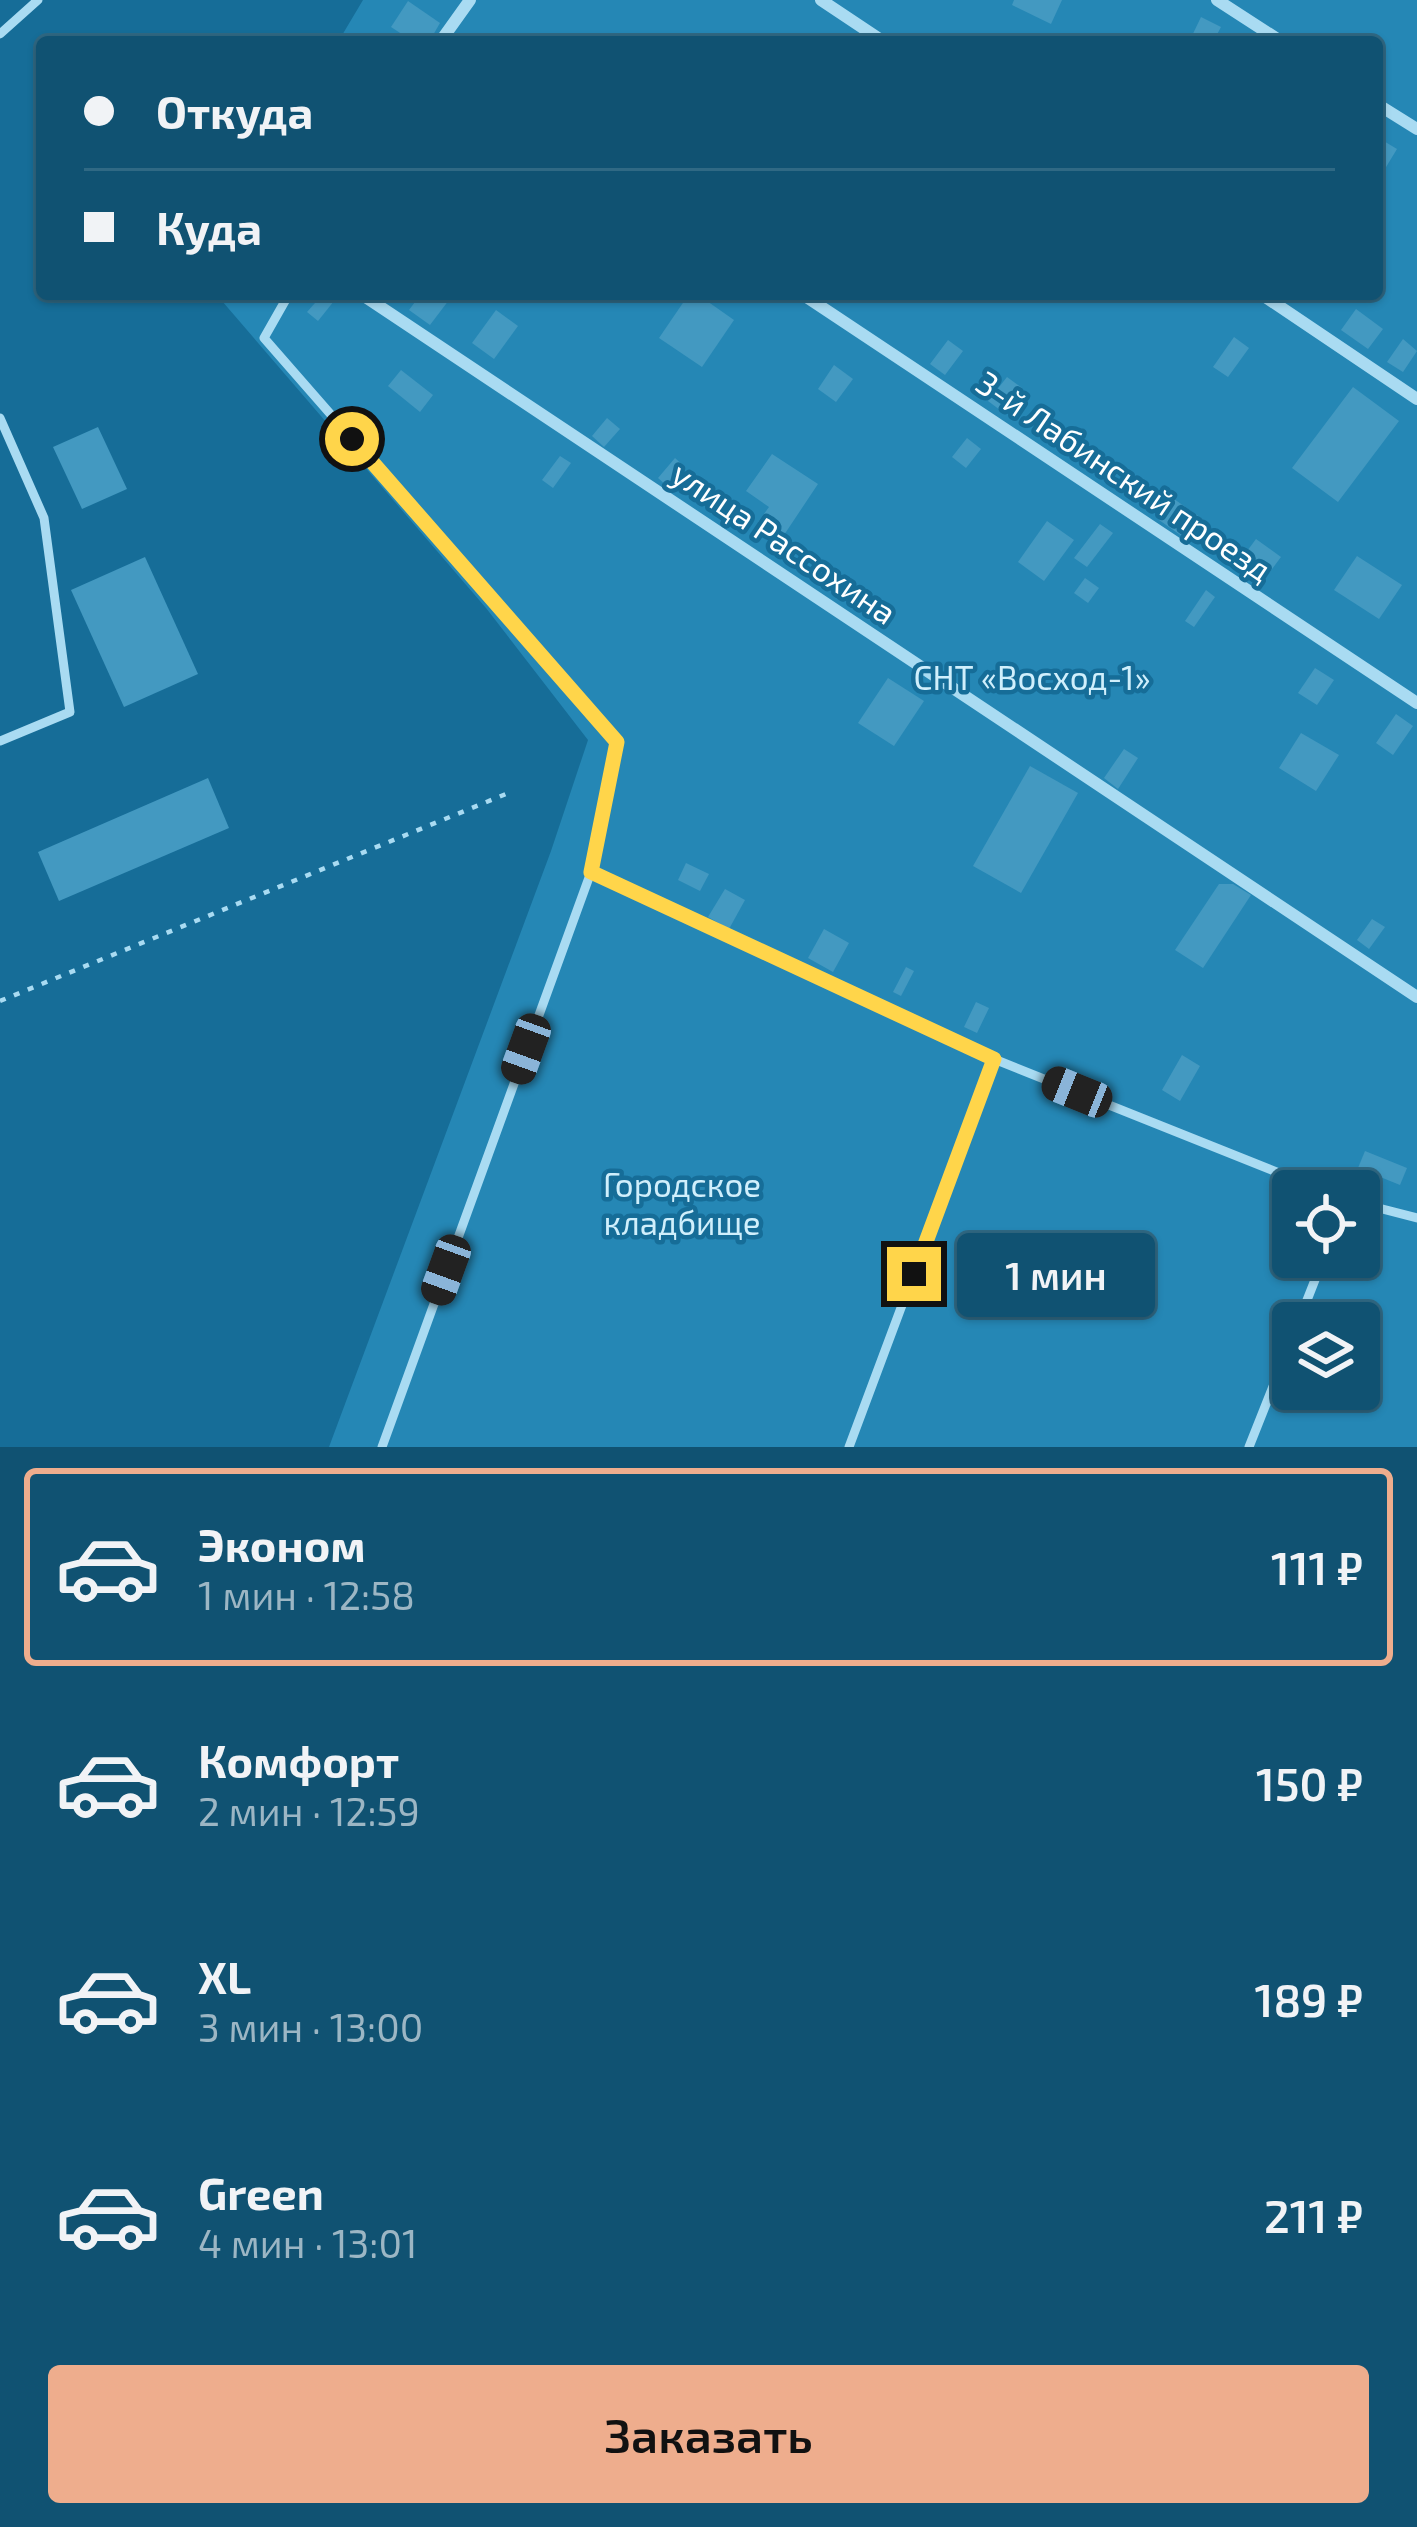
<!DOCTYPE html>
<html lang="ru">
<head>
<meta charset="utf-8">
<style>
  body { margin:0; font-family:"Exo 2",sans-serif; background:#1e5c7a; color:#f1f3f6; height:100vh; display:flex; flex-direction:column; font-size:45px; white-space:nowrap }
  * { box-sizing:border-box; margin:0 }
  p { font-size:39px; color:#9cb6c4 }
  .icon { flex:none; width:66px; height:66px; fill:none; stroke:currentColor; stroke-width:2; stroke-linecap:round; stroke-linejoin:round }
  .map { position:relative; height:1447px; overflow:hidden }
  .side { display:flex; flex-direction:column; background:#105272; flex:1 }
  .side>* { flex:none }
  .guide { position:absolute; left:36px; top:36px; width:1347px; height:264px; border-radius:12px; box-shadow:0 3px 9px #0004,0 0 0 3px #306984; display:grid; align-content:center; height:264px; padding:0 48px; background:#105272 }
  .fabs { position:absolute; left:1272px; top:1170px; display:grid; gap:24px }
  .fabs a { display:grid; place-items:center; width:108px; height:108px; border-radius:12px; background:#105272; box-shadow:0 3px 9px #0004,0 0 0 3px #306984; font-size:60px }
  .end { position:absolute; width:54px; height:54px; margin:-27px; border:15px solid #ffd54a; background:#111; box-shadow:0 0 0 6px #111 }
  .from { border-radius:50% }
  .bubble { position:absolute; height:84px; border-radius:12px; background:#105272; box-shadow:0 3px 9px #0004,0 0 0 3px #306984; font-size:39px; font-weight:600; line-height:84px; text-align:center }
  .car { position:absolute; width:36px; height:72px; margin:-36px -18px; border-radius:15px; box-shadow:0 0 9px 3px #0007; background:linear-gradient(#222 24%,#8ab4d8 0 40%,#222 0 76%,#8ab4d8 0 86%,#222 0) }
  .guide b { display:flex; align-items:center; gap:42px; height:114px; font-size:45px }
  .guide b+b { border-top:3px solid #306984 }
  .guide i { width:30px; height:30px; background:#f1f3f6 }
  ul { padding:21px 0 0; list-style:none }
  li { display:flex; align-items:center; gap:36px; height:198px; margin:0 24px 18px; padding:0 24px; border:6px solid transparent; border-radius:12px }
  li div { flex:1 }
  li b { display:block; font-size:45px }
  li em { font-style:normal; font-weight:600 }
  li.selected { border-color:#eead8d }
  li>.icon { width:108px; height:108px; stroke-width:1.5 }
  .action { display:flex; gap:24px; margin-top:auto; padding:24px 48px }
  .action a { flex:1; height:138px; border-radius:12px; background:#eead8d; color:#111; font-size:48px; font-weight:600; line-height:138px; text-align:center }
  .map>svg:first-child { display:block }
  .green { fill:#2587b5; fill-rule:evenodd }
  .building { fill:#4399c1 }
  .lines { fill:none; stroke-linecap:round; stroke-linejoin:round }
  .path { stroke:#a9dbf2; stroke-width:4.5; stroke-dasharray:6 9; stroke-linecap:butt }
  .lane { stroke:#a9dbf2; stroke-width:9 }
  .street { stroke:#a9dbf2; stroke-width:12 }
  .route { stroke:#ffd54a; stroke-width:15 }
  .labels { text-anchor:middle; stroke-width:9; stroke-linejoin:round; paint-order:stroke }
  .street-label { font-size:33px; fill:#fff; stroke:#166d98 }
  .park-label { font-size:33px; fill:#d0effc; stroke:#166d98 }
</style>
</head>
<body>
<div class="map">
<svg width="1417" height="1447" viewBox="0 0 1417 1447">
  <rect width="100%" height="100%" fill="#166d98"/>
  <path class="green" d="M363,0H1417V1447H329L551,851L588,740L486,608L216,294H1377V42H338ZM1293,1191H1359V1257H1293ZM1293,1323H1359V1389H1293Z"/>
  <g class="building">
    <polygon points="1014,0 1062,0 1051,24 1012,5"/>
    <polygon points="408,1 440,23 429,42 414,42 391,27"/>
    <polygon points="1201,17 1221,27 1213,42 1189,42"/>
    <polygon points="1377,137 1397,149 1377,182"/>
    <polygon points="323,294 334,301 318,321 307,312"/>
    <polygon points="421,294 452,296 430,325 409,310"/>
    <polygon points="689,294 697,294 734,320 702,367 659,338"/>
    <polygon points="1356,309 1383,329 1368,349 1341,330"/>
    <polygon points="496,310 518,326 494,359 472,343"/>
    <polygon points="1234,337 1249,348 1228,377 1213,367"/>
    <polygon points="1403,339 1417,351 1403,372 1387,362"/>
    <polygon points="948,340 963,351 945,375 930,364"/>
    <polygon points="834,365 853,379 836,402 818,389"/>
    <polygon points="401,370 433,395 420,412 388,386"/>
    <polygon points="1007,377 1022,388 1004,413 988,401"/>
    <polygon points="1353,387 1399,421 1338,502 1292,468"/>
    <polygon points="607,418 620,429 604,447 592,436"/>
    <polygon points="98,427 127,489 82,509 53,447"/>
    <polygon points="967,438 981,449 966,468 952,457"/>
    <polygon points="772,454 818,484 782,538 758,522 769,507 746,491"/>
    <polygon points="560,456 571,463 553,488 542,480"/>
    <polygon points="675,458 685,467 668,487 658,478"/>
    <polygon points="1174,499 1204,520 1189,541 1159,520"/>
    <polygon points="1047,521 1074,540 1044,581 1018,562"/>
    <polygon points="1100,524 1113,533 1087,567 1074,558"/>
    <polygon points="1256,539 1281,557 1261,584 1236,566"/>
    <polygon points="1357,556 1402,585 1379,619 1334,590"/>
    <polygon points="145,557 198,674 124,707 71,590"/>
    <polygon points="1085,578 1099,588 1088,603 1074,593"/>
    <polygon points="1206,590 1215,597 1194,627 1185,621"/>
    <polygon points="1315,668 1334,680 1317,705 1298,693"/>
    <polygon points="888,678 924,701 894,746 858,723"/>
    <polygon points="1396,714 1413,726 1393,755 1376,743"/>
    <polygon points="1301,733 1339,755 1316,791 1279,768"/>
    <polygon points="1124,749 1138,758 1118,789 1104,778"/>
    <polygon points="1030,766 1078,793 1021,893 973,866"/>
    <polygon points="208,778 229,828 59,901 38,852"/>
    <polygon points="686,863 709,874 700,891 678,880"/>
    <polygon points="1219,884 1233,884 1251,895 1203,968 1175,950"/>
    <polygon points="725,889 745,900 729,929 708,917"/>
    <polygon points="1372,919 1385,927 1369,949 1357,940"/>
    <polygon points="824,929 849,943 833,972 808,958"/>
    <polygon points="906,967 914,971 901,996 893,992"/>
    <polygon points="976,1002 989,1008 977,1033 964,1027"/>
    <polygon points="1182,1055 1200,1066 1180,1101 1162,1090"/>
    <polygon points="1365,1151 1407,1168 1400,1185 1358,1168"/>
  </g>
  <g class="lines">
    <polyline class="path" points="0,1001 506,794"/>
    <g class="lane">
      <polyline points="0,34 38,0"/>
      <polyline points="289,294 264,338 617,742 591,872 382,1447"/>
      <polyline points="0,418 44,518 70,712 0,741"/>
      <polyline points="591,872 994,1059 1324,1191"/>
      <polyline points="1359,1203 1417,1218"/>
      <polyline points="1298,1323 1324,1257"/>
      <polyline points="849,1447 994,1059"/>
      <polyline points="1249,1447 1293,1336"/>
    </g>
    <g class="street">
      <polyline points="821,0 884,42"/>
      <polyline points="1217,0 1282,42"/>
      <polyline points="440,42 470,0"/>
      <polyline points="1377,104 1417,129"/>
      <polyline points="361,294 1417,997"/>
      <polyline points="802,294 1417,703"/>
      <polyline points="1261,294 1417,399"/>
    </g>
  </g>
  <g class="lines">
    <polyline class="route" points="352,439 617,742 591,872 994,1059 914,1274"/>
  </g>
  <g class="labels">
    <g class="street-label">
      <text transform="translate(1124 476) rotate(34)" y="12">3-й Лабинский проезд</text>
      <text transform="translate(784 543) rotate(34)" y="12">улица Рассохина</text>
    </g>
    <g class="park-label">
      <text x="1032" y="690">СНТ «Восход-1»</text>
      <text x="682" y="1197">Городское<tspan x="682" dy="38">кладбище</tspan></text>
    </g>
  </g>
</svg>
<div class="fabs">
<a><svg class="icon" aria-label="locate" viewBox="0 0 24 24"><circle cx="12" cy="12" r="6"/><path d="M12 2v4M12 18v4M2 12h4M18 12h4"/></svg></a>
<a><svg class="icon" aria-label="layers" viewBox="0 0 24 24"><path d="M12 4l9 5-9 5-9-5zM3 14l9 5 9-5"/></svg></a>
</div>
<i class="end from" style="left:352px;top:439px"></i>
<i class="end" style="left:914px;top:1274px"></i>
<div class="bubble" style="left:957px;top:1233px;width:198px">1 мин</div>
<i class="car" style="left:526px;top:1049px;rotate:200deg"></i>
<i class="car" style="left:1077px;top:1092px;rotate:292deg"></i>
<i class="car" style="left:446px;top:1270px;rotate:200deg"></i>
<div class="guide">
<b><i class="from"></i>Откуда</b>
<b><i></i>Куда</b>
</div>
</div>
<section class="side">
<ul>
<li class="selected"><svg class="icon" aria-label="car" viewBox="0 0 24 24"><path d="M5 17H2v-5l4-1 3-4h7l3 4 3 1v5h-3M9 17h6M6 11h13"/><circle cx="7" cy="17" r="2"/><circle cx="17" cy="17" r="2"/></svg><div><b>Эконом</b><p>1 мин · 12:58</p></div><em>111 ₽</em></li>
<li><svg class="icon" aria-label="car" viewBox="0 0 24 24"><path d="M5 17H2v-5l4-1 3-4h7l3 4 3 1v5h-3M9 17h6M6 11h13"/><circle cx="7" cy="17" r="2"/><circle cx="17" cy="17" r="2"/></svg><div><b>Комфорт</b><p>2 мин · 12:59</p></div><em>150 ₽</em></li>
<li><svg class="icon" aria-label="car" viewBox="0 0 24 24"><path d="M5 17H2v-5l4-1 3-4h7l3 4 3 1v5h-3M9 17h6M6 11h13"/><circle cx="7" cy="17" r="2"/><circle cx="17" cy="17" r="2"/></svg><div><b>XL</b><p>3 мин · 13:00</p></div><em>189 ₽</em></li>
<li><svg class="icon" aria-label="car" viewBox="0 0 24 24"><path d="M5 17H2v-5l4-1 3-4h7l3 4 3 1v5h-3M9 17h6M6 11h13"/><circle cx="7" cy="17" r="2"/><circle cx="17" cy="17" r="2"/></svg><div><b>Green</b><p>4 мин · 13:01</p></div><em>211 ₽</em></li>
</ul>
<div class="action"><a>Заказать</a></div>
</section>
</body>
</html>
